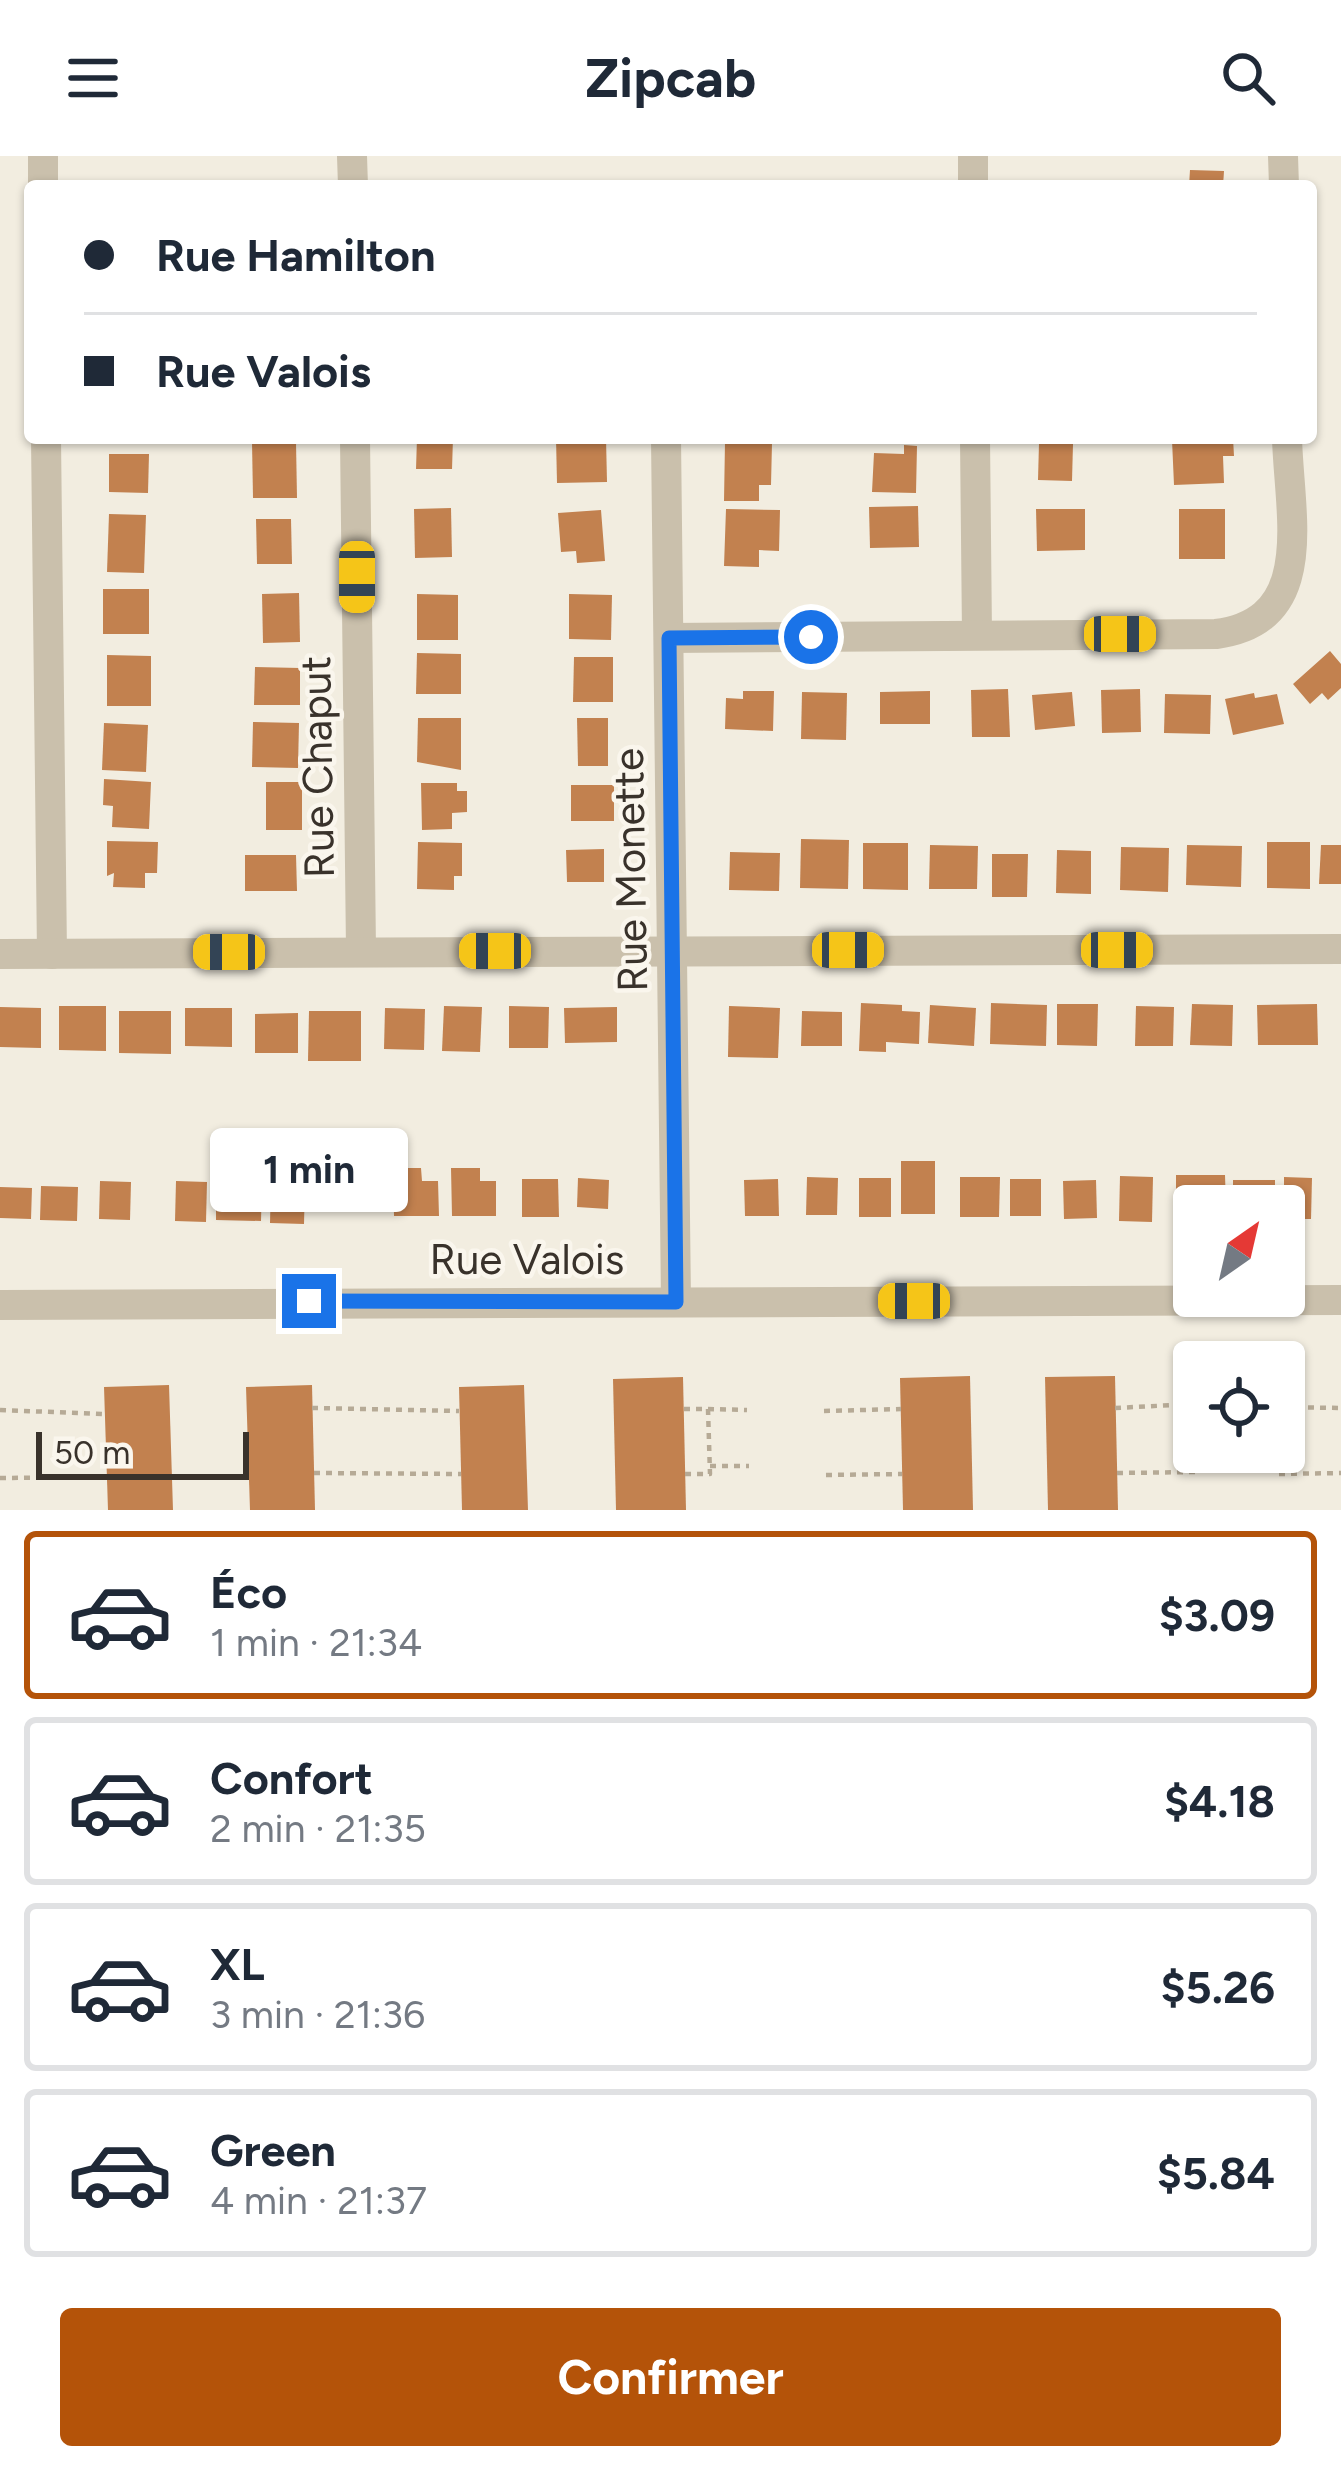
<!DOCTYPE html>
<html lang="fr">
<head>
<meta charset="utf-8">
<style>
  body { margin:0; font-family:Figtree,sans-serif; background:#f6f6f7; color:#1f2937; height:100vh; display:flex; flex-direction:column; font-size:45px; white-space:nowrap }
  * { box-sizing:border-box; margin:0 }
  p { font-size:39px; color:#747a83 }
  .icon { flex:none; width:66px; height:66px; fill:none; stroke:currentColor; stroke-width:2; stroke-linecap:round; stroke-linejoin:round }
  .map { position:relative; height:1354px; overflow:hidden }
  .side { display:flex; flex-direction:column; background:#fff; flex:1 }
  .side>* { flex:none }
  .hud { position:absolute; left:24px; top:24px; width:1293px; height:264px; border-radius:12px; box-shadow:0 3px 9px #0004; display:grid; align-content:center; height:264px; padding:0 60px; background:#fff }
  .needle { width:78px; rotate:34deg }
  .buttons { position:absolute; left:1173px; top:1029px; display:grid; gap:24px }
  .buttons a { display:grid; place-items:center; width:132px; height:132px; border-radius:12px; background:#fff; box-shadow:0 3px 9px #0004; font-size:60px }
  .scale { position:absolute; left:36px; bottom:30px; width:213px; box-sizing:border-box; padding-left:12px; border:6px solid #39322b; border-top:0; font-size:33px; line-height:42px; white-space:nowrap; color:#39322b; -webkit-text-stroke:9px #faf6ed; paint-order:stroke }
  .end { position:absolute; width:54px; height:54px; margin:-27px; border:15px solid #1a73e8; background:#fff; box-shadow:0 0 0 6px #fff }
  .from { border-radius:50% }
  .bubble { position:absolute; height:84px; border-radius:12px; background:#fff; box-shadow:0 3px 9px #0004; font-size:39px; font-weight:700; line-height:84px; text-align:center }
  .car { position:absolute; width:36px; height:72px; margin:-36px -18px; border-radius:15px; box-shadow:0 0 9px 3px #0007; background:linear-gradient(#f5c518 24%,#345 0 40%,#f5c518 0 76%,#345 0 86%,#f5c518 0) }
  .hud b { display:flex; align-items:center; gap:42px; height:114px; font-size:45px }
  .hud b+b { border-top:3px solid #e0e1e3 }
  .hud i { width:30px; height:30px; background:#1f2937 }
  ul { padding:21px 0 0; list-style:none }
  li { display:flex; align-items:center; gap:36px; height:168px; margin:0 24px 18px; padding:0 36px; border:6px solid #e0e1e3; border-radius:12px }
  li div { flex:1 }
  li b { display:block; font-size:45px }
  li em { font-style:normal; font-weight:700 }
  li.active { border-color:#b45309 }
  li>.icon { width:108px; height:108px; stroke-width:1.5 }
  .action { display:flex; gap:24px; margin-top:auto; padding:24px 60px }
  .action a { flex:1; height:138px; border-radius:12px; background:#b45309; color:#fff; font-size:48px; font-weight:700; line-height:138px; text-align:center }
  header { display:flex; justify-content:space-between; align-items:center; height:156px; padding:0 60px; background:#fff; font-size:54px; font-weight:700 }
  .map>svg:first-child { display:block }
  .building { fill:#c2814f }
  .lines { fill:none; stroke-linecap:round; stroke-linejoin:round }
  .path { stroke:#b6aa96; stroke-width:4.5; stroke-dasharray:6 6; stroke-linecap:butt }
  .minor { stroke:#cac0ac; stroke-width:30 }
  .tertiary { stroke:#cac0ac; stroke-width:30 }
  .route { stroke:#1a73e8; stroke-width:15 }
  .labels { text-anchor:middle; stroke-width:9; stroke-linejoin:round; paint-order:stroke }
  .street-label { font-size:42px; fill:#39322b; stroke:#faf6ed }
</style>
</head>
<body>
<header><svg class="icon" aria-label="menu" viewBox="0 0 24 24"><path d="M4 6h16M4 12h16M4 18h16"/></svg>Zipcab<svg class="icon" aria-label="search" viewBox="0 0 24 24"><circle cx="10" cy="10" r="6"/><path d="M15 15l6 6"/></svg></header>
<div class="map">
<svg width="1341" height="1354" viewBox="0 0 1341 1354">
  <rect width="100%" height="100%" fill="#f2ede0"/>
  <g class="building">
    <polygon points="1190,14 1224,15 1223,30 1189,30"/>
    <polygon points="417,282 453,282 452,313 416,313"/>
    <polygon points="556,282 606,282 607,326 557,327"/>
    <polygon points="1233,282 1234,300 1223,300 1224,327 1174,329 1172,284"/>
    <polygon points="252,286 296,286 297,342 253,342"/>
    <polygon points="725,286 772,287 771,329 759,329 759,345 724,345"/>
    <polygon points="1039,287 1073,288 1072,325 1038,324"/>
    <polygon points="904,289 917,290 916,337 872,336 874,297 904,298"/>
    <polygon points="109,298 149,298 148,337 109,336"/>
    <polygon points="918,350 919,391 870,392 869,351"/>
    <polygon points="451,352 452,401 415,402 414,353"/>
    <polygon points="726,353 780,354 779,395 759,394 759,411 724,410"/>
    <polygon points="1036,353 1085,353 1085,394 1037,395"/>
    <rect x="1179" y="353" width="46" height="50"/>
    <polygon points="601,354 605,405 577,407 576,395 561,396 558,357"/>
    <polygon points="109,358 146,359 144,417 107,416"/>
    <polygon points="256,363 291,363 292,408 257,408"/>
    <rect x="103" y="433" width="46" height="45"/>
    <polygon points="299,437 300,486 263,487 262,438"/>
    <polygon points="417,438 458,439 458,484 417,484"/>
    <polygon points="569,438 612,439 611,484 569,483"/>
    <polygon points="1330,495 1341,508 1341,532 1328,544 1322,537 1310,548 1293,528"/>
    <polygon points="417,497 461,498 461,538 416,538"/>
    <polygon points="107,499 151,500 151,550 107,550"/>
    <polygon points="574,501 613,501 613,546 573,546"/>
    <polygon points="255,511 300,512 300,549 254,549"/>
    <polygon points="1008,533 1010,581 972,581 971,534"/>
    <polygon points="1140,533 1141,576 1102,577 1101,534"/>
    <polygon points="743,535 774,535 773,575 725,573 726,542 743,543"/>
    <polygon points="930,535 930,568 880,568 880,536"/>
    <polygon points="802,536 847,537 846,584 801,583"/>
    <polygon points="1072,536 1075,570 1035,574 1032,539"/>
    <polygon points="1254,537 1255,542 1277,538 1284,568 1233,579 1225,543"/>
    <polygon points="1165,538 1211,539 1210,578 1164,577"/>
    <polygon points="418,562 461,562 461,614 417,606"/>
    <polygon points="577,562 608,562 608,610 578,610"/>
    <polygon points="253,566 299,567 298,612 252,611"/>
    <polygon points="104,567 148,569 146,616 102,614"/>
    <polygon points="104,623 151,626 149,673 112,671 113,650 103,649"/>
    <rect x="266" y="626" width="36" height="48"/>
    <polygon points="421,627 457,627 457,635 467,635 467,656 452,657 452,673 422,674"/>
    <rect x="571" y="629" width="43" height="36"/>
    <polygon points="801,683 849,684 848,733 800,732"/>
    <polygon points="107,685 158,686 157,717 145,717 145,732 113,731 114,717 107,720"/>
    <polygon points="418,686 462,687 462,720 454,720 454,734 417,733"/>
    <polygon points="1267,686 1310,686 1310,733 1267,732"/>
    <polygon points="863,687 908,687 908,734 863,733"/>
    <polygon points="930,689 978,690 977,733 929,733"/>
    <polygon points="1187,689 1242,690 1241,731 1186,729"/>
    <polygon points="1321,689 1341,689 1341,728 1319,728"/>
    <polygon points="1121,691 1169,692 1168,736 1120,734"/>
    <polygon points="604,693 604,726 567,726 566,694"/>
    <polygon points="1057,694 1091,695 1091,738 1056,737"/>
    <polygon points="730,696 780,697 779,735 729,734"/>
    <polygon points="992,698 1028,698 1027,741 992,741"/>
    <polygon points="245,699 296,699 297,735 245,735"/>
    <polygon points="861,847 902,849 902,855 920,856 919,888 886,886 886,896 859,895"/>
    <polygon points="991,847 1047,849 1046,890 990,888"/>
    <polygon points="1057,848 1098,848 1097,890 1057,889"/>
    <polygon points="1192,848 1233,849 1232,890 1190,889"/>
    <polygon points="1317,848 1318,889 1258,889 1257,849"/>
    <polygon points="930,849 976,852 974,890 928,887"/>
    <polygon points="59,850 106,850 106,895 59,894"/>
    <polygon points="444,850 482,851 480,896 442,895"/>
    <polygon points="509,850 549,851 548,892 509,892"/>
    <polygon points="729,850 780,852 778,902 728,901"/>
    <polygon points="1136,850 1174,851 1173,890 1135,890"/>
    <polygon points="0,851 41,852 41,892 0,891"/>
    <polygon points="617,851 617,886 565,887 564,852"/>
    <polygon points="185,852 232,852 232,891 185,890"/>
    <polygon points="385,852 425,853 424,894 384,893"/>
    <polygon points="119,855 171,855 171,898 119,897"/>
    <polygon points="309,855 361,855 361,905 308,905"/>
    <polygon points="802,855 842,856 842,890 801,890"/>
    <polygon points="298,857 298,897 255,897 255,858"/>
    <rect x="901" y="1005" width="34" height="53"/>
    <polygon points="393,1012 421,1012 422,1025 438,1025 439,1060 394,1060"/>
    <polygon points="451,1012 480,1012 480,1025 496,1025 496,1060 452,1060"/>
    <polygon points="1176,1019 1225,1019 1226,1050 1194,1050 1194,1060 1176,1060"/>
    <polygon points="1120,1020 1153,1021 1152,1066 1119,1065"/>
    <polygon points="807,1021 838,1022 837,1059 806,1059"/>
    <polygon points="960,1021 1000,1021 999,1061 960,1061"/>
    <polygon points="1284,1021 1312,1022 1311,1063 1284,1063"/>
    <polygon points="578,1022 609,1024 608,1053 577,1051"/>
    <rect x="859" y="1022" width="32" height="39"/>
    <polygon points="522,1023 558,1023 559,1061 522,1061"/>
    <polygon points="778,1023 779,1060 745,1060 744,1024"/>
    <rect x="1010" y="1023" width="31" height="37"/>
    <rect x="334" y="1024" width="47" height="31"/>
    <polygon points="1096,1024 1097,1062 1064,1063 1063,1025"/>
    <rect x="1233" y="1024" width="42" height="26"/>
    <polygon points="100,1025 131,1026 130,1064 99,1063"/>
    <polygon points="176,1025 207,1026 206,1066 175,1065"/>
    <polygon points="216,1025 262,1026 261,1065 216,1064"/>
    <polygon points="271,1025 305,1026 304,1068 270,1067"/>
    <polygon points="41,1030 78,1031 77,1065 40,1064"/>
    <polygon points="0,1031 32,1032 31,1063 0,1062"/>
    <polygon points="970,1220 973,1354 903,1354 900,1222"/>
    <polygon points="1115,1220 1118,1354 1048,1354 1045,1221"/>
    <polygon points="683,1221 686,1354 616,1354 613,1223"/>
    <polygon points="169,1229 173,1354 108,1354 104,1231"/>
    <polygon points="312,1229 315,1354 250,1354 246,1231"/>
    <polygon points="524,1229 528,1354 462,1354 459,1231"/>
  </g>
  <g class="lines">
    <g class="path">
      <polyline points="1284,1251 1341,1252"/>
      <polyline points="312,1252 459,1255"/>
      <polyline points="1115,1252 1194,1248"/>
      <polyline points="684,1253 708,1253 710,1318 685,1318"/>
      <polyline points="708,1253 747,1254"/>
      <polyline points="0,1254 104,1258"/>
      <polyline points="824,1255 901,1253"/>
      <polyline points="710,1310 749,1310"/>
      <polyline points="314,1317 461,1318"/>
      <polyline points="1117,1317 1199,1316"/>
      <polyline points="1279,1318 1341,1317"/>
      <polyline points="826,1319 902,1318"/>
      <polyline points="0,1322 107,1321"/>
    </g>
    <g class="minor">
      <polyline points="43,0 43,30"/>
      <polyline points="352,0 353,30"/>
      <polyline points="973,0 973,30"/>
      <polyline points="1283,0 1284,30"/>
      <polyline points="46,282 52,798"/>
      <polyline points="355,282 361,794"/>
      <polyline points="666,282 676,1146"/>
      <polyline points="975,282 977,479"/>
      <path d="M669,482L1216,478C1318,465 1289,359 1287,282"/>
      <polyline points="0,798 1341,793"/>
    </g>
    <polyline class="tertiary" points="0,1149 1341,1144"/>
  </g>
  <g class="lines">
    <polyline class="route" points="309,1145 676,1146 669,482 811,481"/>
  </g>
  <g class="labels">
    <g class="street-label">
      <text transform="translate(317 611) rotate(-91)" y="15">Rue Chaput</text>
      <text transform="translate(630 714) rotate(-91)" y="15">Rue Monette</text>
      <text x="527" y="1118">Rue Valois</text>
    </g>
  </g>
</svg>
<div class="buttons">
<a><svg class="needle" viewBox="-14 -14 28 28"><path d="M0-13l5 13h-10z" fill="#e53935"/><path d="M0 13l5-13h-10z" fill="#747a83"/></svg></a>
<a><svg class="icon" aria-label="locate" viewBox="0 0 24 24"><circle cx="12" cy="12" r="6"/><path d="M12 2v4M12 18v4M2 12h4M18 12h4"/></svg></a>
</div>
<div class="scale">50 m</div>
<i class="end from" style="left:811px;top:481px"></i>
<i class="end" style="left:309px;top:1145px"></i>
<div class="bubble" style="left:210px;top:972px;width:198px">1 min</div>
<i class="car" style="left:357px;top:421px;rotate:180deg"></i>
<i class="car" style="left:1120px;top:478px;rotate:90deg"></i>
<i class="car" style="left:848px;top:794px;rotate:90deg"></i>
<i class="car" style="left:1117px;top:794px;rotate:90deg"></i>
<i class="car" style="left:495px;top:795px;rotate:270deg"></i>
<i class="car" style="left:229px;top:796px;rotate:270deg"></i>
<i class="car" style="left:914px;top:1145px;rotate:270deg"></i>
<div class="hud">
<b><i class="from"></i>Rue Hamilton</b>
<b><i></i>Rue Valois</b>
</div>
</div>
<section class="side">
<ul>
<li class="active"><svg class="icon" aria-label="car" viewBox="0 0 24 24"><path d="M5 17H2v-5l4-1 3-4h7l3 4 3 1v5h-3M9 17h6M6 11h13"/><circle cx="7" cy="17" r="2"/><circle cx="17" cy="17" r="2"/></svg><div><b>Éco</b><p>1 min · 21:34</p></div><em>$3.09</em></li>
<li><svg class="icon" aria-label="car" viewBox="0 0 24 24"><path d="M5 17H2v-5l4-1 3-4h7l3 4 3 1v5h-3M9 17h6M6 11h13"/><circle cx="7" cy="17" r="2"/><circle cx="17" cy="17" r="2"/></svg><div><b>Confort</b><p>2 min · 21:35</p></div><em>$4.18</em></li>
<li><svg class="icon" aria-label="car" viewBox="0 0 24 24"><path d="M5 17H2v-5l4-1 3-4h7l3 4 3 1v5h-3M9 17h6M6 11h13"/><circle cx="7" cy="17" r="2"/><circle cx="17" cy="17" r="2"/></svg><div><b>XL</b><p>3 min · 21:36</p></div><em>$5.26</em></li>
<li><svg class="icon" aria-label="car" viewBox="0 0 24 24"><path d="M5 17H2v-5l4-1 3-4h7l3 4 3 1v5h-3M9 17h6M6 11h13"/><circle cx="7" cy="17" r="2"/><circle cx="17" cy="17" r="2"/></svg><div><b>Green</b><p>4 min · 21:37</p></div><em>$5.84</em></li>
</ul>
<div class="action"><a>Confirmer</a></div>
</section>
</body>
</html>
